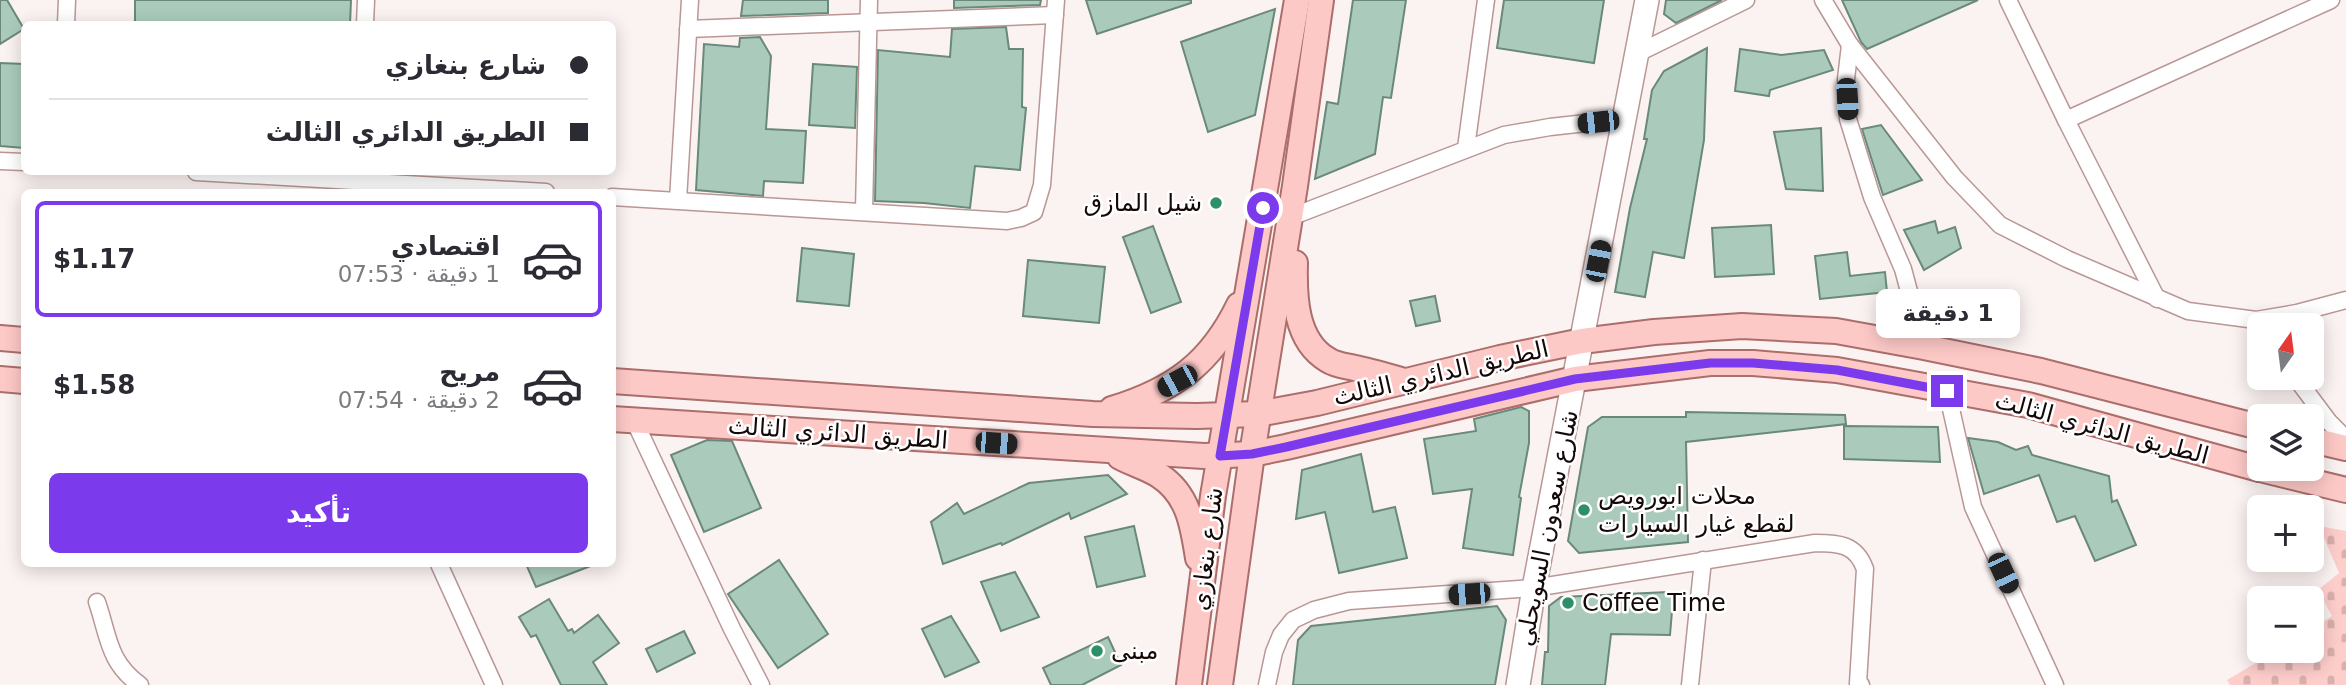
<!DOCTYPE html>
<html lang="ar">
<head>
<meta charset="utf-8">
<style>
  body { margin:0; font-family:"DejaVu Sans",Vazirmatn,sans-serif; background:#f2f2f3; color:#2b2b33; direction:rtl; height:100vh; display:flex; flex-direction:column; font-size:26px; white-space:nowrap }
  * { box-sizing:border-box; margin:0 }
  p { font-size:23px; color:#7c7c81 }
  .icon { flex:none; width:38px; height:38px; fill:none; stroke:currentColor; stroke-width:2; stroke-linecap:round; stroke-linejoin:round }
  .map { position:relative; flex:1; overflow:hidden; direction:ltr }
  .side { position:absolute; left:21px; top:189px; width:595px; height:378px; display:flex; flex-direction:column; background:#fff; border-radius:10px; box-shadow:0 4px 18px #0003; direction:rtl }
  .side>* { flex:none }
  .guide { position:absolute; left:21px; top:21px; width:595px; height:154px; border-radius:10px; box-shadow:0 4px 18px #0003; direction:rtl; display:grid; align-content:center; height:154px; padding:0 28px; background:#fff }
  .needle { width:46px; rotate:14deg }
  .fabs { position:absolute; left:2247px; top:313px; display:grid; gap:14px }
  .fabs a { display:grid; place-items:center; width:77px; height:77px; border-radius:10px; background:#fff; box-shadow:0 4px 18px #0003; font-size:35px }
  .end { position:absolute; width:32px; height:32px; margin:-16px; border:9px solid #7c3aed; background:#fff; box-shadow:0 0 0 4px #fff }
  .from { border-radius:50% }
  .bubble { position:absolute; height:49px; border-radius:10px; background:#fff; box-shadow:0 4px 18px #0003; font-size:23px; font-weight:800; line-height:49px; text-align:center; direction:rtl }
  .car { position:absolute; width:21px; height:42px; margin:-21px -10px; border-radius:9px; box-shadow:0 0 5px 2px #0007; background:linear-gradient(#222 24%,#8ab4d8 0 40%,#222 0 76%,#8ab4d8 0 86%,#222 0) }
  .guide b { display:flex; align-items:center; gap:24px; height:66px; font-size:26px }
  .guide b+b { border-top:2px solid #e1e1e2 }
  .guide i { width:18px; height:18px; background:#2b2b33 }
  ul { padding:12px 0 0; list-style:none }
  li { display:flex; align-items:center; gap:21px; height:116px; margin:0 14px 10px; padding:0 14px; border:4px solid transparent; border-radius:10px }
  li div { flex:1 }
  li b { display:block; font-size:26px }
  li em { font-style:normal; font-weight:800 }
  li.on { border-color:#7c3aed }
  li>.icon { width:63px; height:63px; stroke-width:1.5 }
  .primary-button { display:flex; gap:14px; margin-top:auto; padding:14px 28px }
  .primary-button a { flex:1; height:80px; border-radius:10px; background:#7c3aed; color:#fff; font-size:28px; font-weight:800; line-height:80px; text-align:center }
  .map>svg:first-child { display:block }
  .cemetery { fill:url(#cemetery-stones) }
  .building { fill:#aacbbb; stroke:#6a897a; stroke-width:2 }
  .lines { fill:none; stroke-linecap:round; stroke-linejoin:round }
  .minor-casing { stroke:#b99795; stroke-width:19 }
  .secondary-casing { stroke:#b99795; stroke-width:26 }
  .primary-casing { stroke:#ab6e6b; stroke-width:28 }
  .minor { stroke:#fff; stroke-width:16 }
  .secondary { stroke:#fff; stroke-width:23 }
  .primary { stroke:#fdc9c7; stroke-width:24 }
  .route { stroke:#7c3aed; stroke-width:9 }
  .poi-dot { fill:#2d906b; stroke:#fff; stroke-width:2.5 }
  .labels { text-anchor:middle; stroke-width:5; stroke-linejoin:round; paint-order:stroke }
  .poi-label { font-size:24px; fill:#140908; stroke:#fff; text-anchor:start }
  .street-label { font-size:24px; fill:#140908; stroke:#fff }
</style>
</head>
<body>
<div class="map">
<svg width="2346" height="685" viewBox="0 0 2346 685">
  <defs>
    <pattern id="cemetery-stones" width="16" height="16" patternUnits="userSpaceOnUse" patternTransform="scale(1.75)"><rect width="16" height="16" fill="#fececb"/><path d="M2 7V4a2 2 0 0 1 4 0v3zM10 15v-3a2 2 0 0 1 4 0v3z" fill="#d9b0ad"/></pattern>
  </defs>
  <rect width="100%" height="100%" fill="#fbf3f2"/>
  <polygon class="cemetery" points="2319,526 2346,531 2346,685 2230,685 2227,680 2276,651 2312,651 2312,629 2332,616 2318,590 2339,573"/>
  <g class="building">
    <polygon points="0,0 7,0 24,29 0,44"/>
    <polygon points="135,0 351,0 350,24 135,24"/>
    <polygon points="743,0 828,0 828,13 741,16"/>
    <polygon points="954,0 1041,0 1040,5 954,8"/>
    <polygon points="1086,0 1191,0 1191,3 1097,34"/>
    <polygon points="1353,0 1406,0 1391,98 1383,97 1375,154 1315,179 1327,102 1338,104"/>
    <polygon points="1504,0 1604,0 1594,63 1497,48"/>
    <polygon points="1666,0 1722,0 1676,23 1664,14"/>
    <polygon points="1842,0 1978,0 1867,49 1861,42"/>
    <polygon points="1275,9 1255,115 1208,132 1181,42"/>
    <polygon points="1006,27 1009,49 1023,49 1022,107 1026,108 1020,170 975,166 970,208 924,203 875,201 878,50 950,57 952,29"/>
    <polygon points="760,37 771,56 766,129 806,131 803,183 764,181 763,196 696,190 704,44 739,47 740,38"/>
    <polygon points="1707,48 1704,140 1684,258 1653,252 1645,297 1615,292 1630,208 1647,139 1644,139 1652,90 1664,71"/>
    <polygon points="1740,49 1781,55 1824,50 1833,70 1770,90 1769,96 1735,91"/>
    <polygon points="0,63 24,64 24,148 0,146"/>
    <polygon points="813,64 857,67 855,128 809,125"/>
    <polygon points="1881,125 1922,180 1883,195 1862,129"/>
    <polygon points="1821,128 1823,191 1786,189 1774,132"/>
    <polygon points="1935,221 1938,233 1955,227 1961,248 1924,270 1904,230"/>
    <polygon points="1771,225 1774,274 1715,277 1712,228"/>
    <polygon points="1153,226 1181,302 1151,313 1123,237"/>
    <polygon points="802,248 854,254 849,306 797,301"/>
    <polygon points="1847,252 1850,276 1885,272 1887,292 1820,299 1815,256"/>
    <polygon points="1028,260 1105,267 1099,323 1023,316"/>
    <polygon points="1435,296 1440,321 1416,326 1410,301"/>
    <polygon points="1521,407 1529,411 1529,443 1519,497 1521,498 1513,555 1463,548 1472,489 1433,494 1424,439 1476,431 1474,419"/>
    <polygon points="1686,412 1845,415 1846,424 1686,442 1688,542 1579,553 1568,541 1588,427 1602,417 1686,417"/>
    <polygon points="1844,426 1938,427 1940,462 1844,459"/>
    <polygon points="1968,438 1998,442 2016,450 2028,446 2032,455 2109,476 2112,502 2117,500 2136,545 2095,561 2075,516 2057,522 2039,475 1984,494"/>
    <polygon points="707,440 732,441 761,508 704,532 671,455"/>
    <polygon points="1361,454 1373,512 1395,507 1407,558 1339,573 1325,512 1296,519 1302,470"/>
    <polygon points="1108,475 1127,494 1071,519 1069,513 1002,545 1001,543 943,564 931,522 957,503 964,514 1029,483"/>
    <polygon points="1134,526 1145,576 1097,587 1085,537"/>
    <polygon points="779,560 828,634 778,668 728,594"/>
    <polygon points="526,564 592,564 593,565 536,587"/>
    <polygon points="1015,572 1039,617 1001,631 981,582"/>
    <polygon points="1668,592 1673,599 1670,635 1611,634 1605,685 1542,685 1545,652 1548,652 1549,606 1561,597"/>
    <polygon points="549,599 568,631 572,629 574,633 598,615 619,643 593,662 607,685 561,685 536,635 531,637 519,617"/>
    <polygon points="1497,606 1506,620 1495,685 1293,685 1298,640 1311,626"/>
    <polygon points="951,616 979,662 945,677 922,629"/>
    <polygon points="684,631 695,653 657,672 646,649"/>
    <polygon points="1108,637 1121,665 1082,685 1051,685 1043,668"/>
  </g>
  <g class="lines">
    <defs>
      <g id="minor">
        <polyline points="1823,0 1850,45 1954,177 2000,225 2067,259 2188,311 2256,320 2297,313 2346,300"/>
        <polyline points="2008,0 2066,120 2331,0"/>
        <polyline points="66,24 67,0"/>
        <polyline points="365,24 366,0"/>
        <polyline points="688,29 1055,15"/>
        <polyline points="1850,45 1846,79 1848,119 1872,197 1903,269 1924,347"/>
        <polyline points="1636,54 1746,0"/>
        <polyline points="2066,120 2157,299"/>
        <polyline points="1466,148 1486,0"/>
        <polyline points="0,161 24,162"/>
        <polyline points="196,172 546,192"/>
        <polyline points="612,197 1007,221 1021,218 1034,212 1042,185 1056,0"/>
        <polyline points="678,200 690,0"/>
        <polyline points="864,210 869,0"/>
        <polyline points="1296,215 1504,135 1550,127 1622,119"/>
        <polyline points="2296,378 2329,422 2346,439"/>
        <polyline points="1947,391 1973,507 2055,685"/>
        <polyline points="634,420 732,629 761,685"/>
        <polyline points="439,564 494,685"/>
        <path d="M97,602C109,637 108,662 140,685"/>
        <path d="M1267,685L1274,652L1281,635L1293,620L1314,610L1349,601L1534,588L1815,543C1839,543 1856,544 1865,569L1858,683L1861,685"/>
        <polyline points="1690,685 1703,560"/>
      </g>
      <polyline id="secondary" points="1518,685 1534,588 1647,0"/>
      <g id="primary">
        <path d="M1295,263C1294,296 1295,341 1328,360C1337,366 1349,366 1359,369C1373,372 1387,376 1401,380"/>
        <polyline points="0,338 24,340"/>
        <polyline points="0,379 24,381"/>
        <polyline points="612,381 1093,414 1197,416 1258,414 1317,403 1500,358 1582,341 1654,332 1742,326 1836,331 1924,347 2041,371 2259,427"/>
        <path d="M1112,409C1174,390 1211,363 1239,305"/>
        <polyline points="612,419 1204,456 1252,454 1286,447 1575,379 1710,363 1753,363 1837,370 2028,405 2259,469"/>
        <polyline points="2312,440 2346,448"/>
        <path d="M1120,457C1133,464 1148,468 1160,476C1189,495 1193,527 1198,558"/>
        <polyline points="2260,469 2346,490"/>
        <polyline points="1189,685 1213,496 1297,0"/>
        <polyline points="1220,685 1252,454 1295,186 1321,0"/>
      </g>
    </defs>
    <use href="#minor" class="minor-casing"/>
    <use href="#secondary" class="secondary-casing"/>
    <use href="#primary" class="primary-casing"/>
    <use href="#minor" class="minor"/>
    <use href="#secondary" class="secondary"/>
    <use href="#primary" class="primary"/>
  </g>
  <g class="lines">
    <polyline class="route" points="1263,208 1220,456 1252,454 1286,447 1575,379 1710,363 1753,363 1837,370 1947,391"/>
  </g>
  <g class="poi-dot">
    <circle cx="1216" cy="203" r="7"/>
    <circle cx="1584" cy="510" r="7"/>
    <circle cx="1568" cy="603" r="7"/>
    <circle cx="1097" cy="651" r="7"/>
  </g>
  <g class="labels">
    <g class="poi-label">
      <text x="1202" y="211" text-anchor="end">شيل المازق</text>
      <text x="1598" y="504">محلات ابورويص<tspan x="1598" dy="28">لقطع غيار السيارات</tspan></text>
      <text x="1582" y="611">Coffee Time</text>
      <text x="1111" y="659">مبنى</text>
    </g>
    <g class="street-label">
      <text transform="translate(1441 373) rotate(-13)" y="8">الطريق الدائري الثالث</text>
      <text transform="translate(2102 428) rotate(15)" y="8">الطريق الدائري الثالث</text>
      <text transform="translate(838 433) rotate(4)" y="8">الطريق الدائري الثالث</text>
      <text transform="translate(1547 528) rotate(-79)" y="8">شارع سعدون السويحلي</text>
      <text transform="translate(1207 549) rotate(-83)" y="8">شارع بنغازي</text>
    </g>
  </g>
</svg>
<div class="fabs">
<a><svg class="needle" viewBox="-14 -14 28 28"><path d="M0-13l5 13h-10z" fill="#e53935"/><path d="M0 13l5-13h-10z" fill="#7c7c81"/></svg></a>
<a><svg class="icon" aria-label="layers" viewBox="0 0 24 24"><path d="M12 4l9 5-9 5-9-5zM3 14l9 5 9-5"/></svg></a>
<a>+</a>
<a>−</a>
</div>
<i class="end from" style="left:1263px;top:208px"></i>
<i class="end" style="left:1947px;top:391px"></i>
<div class="bubble" style="left:1876px;top:289px;width:144px">1 دقيقة</div>
<i class="car" style="left:1847px;top:99px;rotate:177deg"></i>
<i class="car" style="left:1598px;top:122px;rotate:264deg"></i>
<i class="car" style="left:1598px;top:261px;rotate:11deg"></i>
<i class="car" style="left:1177px;top:381px;rotate:242deg"></i>
<i class="car" style="left:996px;top:443px;rotate:94deg"></i>
<i class="car" style="left:2003px;top:573px;rotate:155deg"></i>
<i class="car" style="left:1469px;top:594px;rotate:266deg"></i>
<div class="guide">
<b><i class="from"></i>شارع بنغازي</b>
<b><i></i>الطريق الدائري الثالث</b>
</div>
<section class="side">
<ul>
<li class="on"><svg class="icon" aria-label="car" viewBox="0 0 24 24"><path d="M5 17H2v-5l4-1 3-4h7l3 4 3 1v5h-3M9 17h6M6 11h13"/><circle cx="7" cy="17" r="2"/><circle cx="17" cy="17" r="2"/></svg><div><b>اقتصادي</b><p>1 دقيقة · 07:53</p></div><em>$1.17</em></li>
<li><svg class="icon" aria-label="car" viewBox="0 0 24 24"><path d="M5 17H2v-5l4-1 3-4h7l3 4 3 1v5h-3M9 17h6M6 11h13"/><circle cx="7" cy="17" r="2"/><circle cx="17" cy="17" r="2"/></svg><div><b>مريح</b><p>2 دقيقة · 07:54</p></div><em>$1.58</em></li>
</ul>
<div class="primary-button"><a>تأكيد</a></div>
</section>
</div>
</body>
</html>
